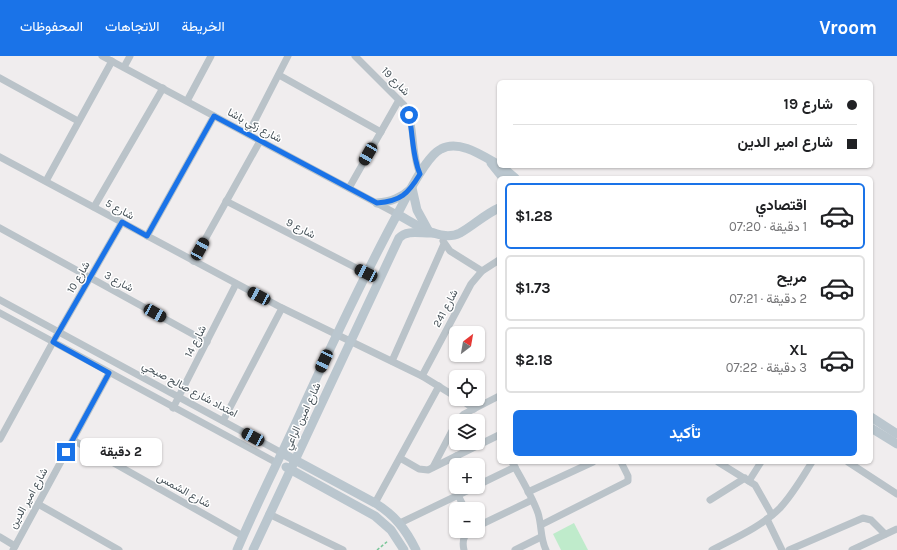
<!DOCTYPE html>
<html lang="ar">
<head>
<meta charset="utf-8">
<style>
  body { margin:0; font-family:Karla,Vazirmatn,sans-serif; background:#f6f6f6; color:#202124; direction:rtl; height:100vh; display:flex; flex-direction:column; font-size:15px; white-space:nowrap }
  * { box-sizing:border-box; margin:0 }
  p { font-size:13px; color:#757577 }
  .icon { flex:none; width:22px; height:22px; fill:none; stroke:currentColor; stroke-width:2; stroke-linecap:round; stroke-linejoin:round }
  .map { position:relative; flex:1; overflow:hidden; direction:ltr }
  .side { position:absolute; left:497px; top:120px; width:376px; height:288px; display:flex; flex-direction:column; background:#fff; border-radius:6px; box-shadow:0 1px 3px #0004; direction:rtl }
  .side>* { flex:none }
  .guide { position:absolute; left:497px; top:24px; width:376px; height:88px; border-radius:6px; box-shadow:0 1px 3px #0004; direction:rtl; display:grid; align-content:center; height:88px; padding:0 16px; background:#fff }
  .needle { width:26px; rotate:31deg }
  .fabs { position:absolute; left:449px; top:270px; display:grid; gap:8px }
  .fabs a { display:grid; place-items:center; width:36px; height:36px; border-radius:6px; background:#fff; box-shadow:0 1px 3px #0004; font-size:20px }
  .end { position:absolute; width:18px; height:18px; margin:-9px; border:5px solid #1a73e8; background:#fff; box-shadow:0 0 0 2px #fff }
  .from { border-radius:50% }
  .bubble { position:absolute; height:28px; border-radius:6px; background:#fff; box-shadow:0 1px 3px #0004; font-size:13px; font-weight:700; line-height:28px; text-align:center; direction:rtl }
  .car { position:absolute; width:12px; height:24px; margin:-12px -6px; border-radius:5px; box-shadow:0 0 3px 1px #0007; background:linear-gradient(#222 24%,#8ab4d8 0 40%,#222 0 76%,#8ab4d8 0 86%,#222 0) }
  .guide b { display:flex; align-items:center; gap:14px; height:38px; font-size:15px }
  .guide b+b { border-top:1px solid #e0e0e0 }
  .guide i { width:10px; height:10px; background:#202124 }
  ul { padding:7px 0 0; list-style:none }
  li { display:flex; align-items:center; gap:12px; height:66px; margin:0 8px 6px; padding:0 8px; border:2px solid #e0e0e0; border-radius:6px }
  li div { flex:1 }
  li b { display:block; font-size:15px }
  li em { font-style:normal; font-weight:700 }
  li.on { border-color:#1a73e8 }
  li>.icon { width:36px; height:36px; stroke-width:1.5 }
  .action { display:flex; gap:8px; margin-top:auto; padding:8px 16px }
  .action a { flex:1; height:46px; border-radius:6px; background:#1a73e8; color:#fff; font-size:16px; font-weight:700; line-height:46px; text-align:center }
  header { display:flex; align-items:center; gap:24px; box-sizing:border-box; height:56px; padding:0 20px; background:#1a73e8; color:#fff }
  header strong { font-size:19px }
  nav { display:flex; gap:22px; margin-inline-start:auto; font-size:14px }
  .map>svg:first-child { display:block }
  .grass { fill:#bfebcb }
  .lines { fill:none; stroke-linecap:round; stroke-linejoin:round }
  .path { stroke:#79c698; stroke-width:1.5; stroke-dasharray:3 2; stroke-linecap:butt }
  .street { stroke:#bac3c9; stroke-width:7 }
  .secondary { stroke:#bac6ce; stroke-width:9 }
  .route { stroke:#1a73e8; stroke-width:5 }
  .labels { text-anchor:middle; stroke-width:3; stroke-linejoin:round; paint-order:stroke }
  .street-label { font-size:11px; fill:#475259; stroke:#fff }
</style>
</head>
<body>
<header>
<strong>Vroom</strong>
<nav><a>الخريطة</a><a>الاتجاهات</a><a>المحفوظات</a></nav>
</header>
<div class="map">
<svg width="897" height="494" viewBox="0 0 897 494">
  <rect width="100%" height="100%" fill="#f0edee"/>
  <polygon class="grass" points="574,467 588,494 561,494 553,478"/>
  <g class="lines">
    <polyline class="path" points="377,494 388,485"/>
    <g class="street">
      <polyline points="102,0 397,158"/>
      <path d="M355,0L404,49C417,70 410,96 420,118"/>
      <polyline points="124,11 130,0"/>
      <polyline points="279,19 381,76"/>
      <polyline points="0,22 78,65"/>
      <polyline points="187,45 211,0"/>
      <polyline points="248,78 288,0"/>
      <polyline points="0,101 282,252 422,320 456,341"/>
      <polyline points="46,125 112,5"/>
      <polyline points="349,132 399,44"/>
      <polyline points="226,145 366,217"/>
      <polyline points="94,151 163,32"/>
      <polyline points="0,172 207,286"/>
      <polyline points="147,180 214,60"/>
      <polyline points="443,185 450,195 482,215"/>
      <polyline points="193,205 260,85"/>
      <polyline points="0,244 282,397"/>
      <polyline points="0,257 277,407"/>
      <polyline points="392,305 444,188"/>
      <polyline points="422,320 471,228 482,215 499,204"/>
      <polyline points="460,343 474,353"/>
      <polyline points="173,352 236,228"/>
      <polyline points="223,365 282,252"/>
      <polyline points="457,365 464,358 499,340"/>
      <polyline points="0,383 53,286 122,166"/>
      <polyline points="73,384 243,480"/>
      <polyline points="456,400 461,409"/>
      <polyline points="400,402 419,413 428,414 499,379"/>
      <path d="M512,406C521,422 532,440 538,457C542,470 540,482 546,494"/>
      <polyline points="718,406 755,429 772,459"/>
      <polyline points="848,406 897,438"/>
      <polyline points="433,411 456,367"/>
      <polyline points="749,425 761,406"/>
      <polyline points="478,429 515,411"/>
      <polyline points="528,436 593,406"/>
      <polyline points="458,439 465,453"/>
      <polyline points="710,444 745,422"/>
      <polyline points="375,447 439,330"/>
      <polyline points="38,448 119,494"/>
      <polyline points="269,458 343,494"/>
      <polyline points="767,463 782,494"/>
      <polyline points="400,467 475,431"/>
      <polyline points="541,469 628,425 628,420 621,406"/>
      <polyline points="478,470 532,444"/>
      <polyline points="0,481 15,490"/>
      <polyline points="13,494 109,317"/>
      <path d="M464,494C462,486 463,480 469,475"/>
      <polyline points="515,494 541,481"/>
      <path d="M712,494C735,482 761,471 780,452C793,438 802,422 812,406"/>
      <polyline points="789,494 863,462 871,464 885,478"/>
      <polyline points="852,494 897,473"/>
    </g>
    <g class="secondary">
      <polyline points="491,107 503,122"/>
      <polyline points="501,110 515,122"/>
      <path d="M377,147C391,146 401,142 412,132L417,154L428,174"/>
      <path d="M397,158C414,167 440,187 460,177C473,170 485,158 499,152"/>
      <polyline points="871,361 897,378"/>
      <polyline points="871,372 897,388"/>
      <path d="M282,397L375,447C395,459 406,474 416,494"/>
      <polyline points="286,411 375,460 391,474 404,494"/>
      <path d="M237,494C256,449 278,406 298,362C330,292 362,223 399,155C407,140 426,100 441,93C459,83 483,100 499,109"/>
      <path d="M253,494L399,182C407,173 422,178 434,177"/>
    </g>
  </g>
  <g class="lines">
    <path class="route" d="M66,396L109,317L53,286L122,166L147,180L214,60L377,147C401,145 408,138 420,118C412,100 413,78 409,59"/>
  </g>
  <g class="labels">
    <g class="street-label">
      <text transform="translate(396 25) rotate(46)" y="4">شارع 19</text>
      <text transform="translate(255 69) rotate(28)" y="4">شارع زكي باشا</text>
      <text transform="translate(120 153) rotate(28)" y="4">شارع 5</text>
      <text transform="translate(301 172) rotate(27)" y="4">شارع 9</text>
      <text transform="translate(78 221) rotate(-60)" y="4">شارع 10</text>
      <text transform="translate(119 225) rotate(29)" y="4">شارع 3</text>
      <text transform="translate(445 252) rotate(-62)" y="4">شارع 241</text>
      <text transform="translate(195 285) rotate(-63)" y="4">شارع 14</text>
      <text transform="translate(190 333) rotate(28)" y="4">امتداد شارع صالح صبحي</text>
      <text transform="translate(302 360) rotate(-65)" y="4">شارع امين الراعي</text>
      <text transform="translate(184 434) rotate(29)" y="4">شارع الشمس</text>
      <text transform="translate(28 442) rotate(-61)" y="4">شارع امير الدين</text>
    </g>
  </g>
</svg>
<div class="fabs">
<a><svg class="needle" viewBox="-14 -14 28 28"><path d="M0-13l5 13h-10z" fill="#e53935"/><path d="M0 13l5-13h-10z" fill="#757577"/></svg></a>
<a><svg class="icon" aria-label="locate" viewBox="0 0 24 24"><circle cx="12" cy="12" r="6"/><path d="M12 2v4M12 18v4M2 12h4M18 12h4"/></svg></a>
<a><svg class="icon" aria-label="layers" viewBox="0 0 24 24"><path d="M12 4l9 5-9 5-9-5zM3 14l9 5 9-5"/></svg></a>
<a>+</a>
<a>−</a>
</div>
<i class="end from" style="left:409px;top:59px"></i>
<i class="end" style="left:66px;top:396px"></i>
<div class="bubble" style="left:80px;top:382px;width:82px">2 دقيقة</div>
<i class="car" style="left:368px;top:98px;rotate:210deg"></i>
<i class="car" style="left:200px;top:193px;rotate:29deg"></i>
<i class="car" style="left:366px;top:217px;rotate:297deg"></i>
<i class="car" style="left:259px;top:240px;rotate:298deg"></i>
<i class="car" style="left:155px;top:257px;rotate:119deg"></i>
<i class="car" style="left:324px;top:305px;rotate:205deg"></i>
<i class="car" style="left:253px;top:381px;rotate:298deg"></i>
<div class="guide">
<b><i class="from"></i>شارع 19</b>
<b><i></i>شارع امير الدين</b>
</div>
<section class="side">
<ul>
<li class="on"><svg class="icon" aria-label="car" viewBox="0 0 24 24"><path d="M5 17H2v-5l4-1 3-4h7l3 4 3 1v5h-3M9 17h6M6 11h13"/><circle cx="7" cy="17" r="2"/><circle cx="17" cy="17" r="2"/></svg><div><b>اقتصادي</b><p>1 دقيقة · 07:20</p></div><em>$1.28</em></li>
<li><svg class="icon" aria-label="car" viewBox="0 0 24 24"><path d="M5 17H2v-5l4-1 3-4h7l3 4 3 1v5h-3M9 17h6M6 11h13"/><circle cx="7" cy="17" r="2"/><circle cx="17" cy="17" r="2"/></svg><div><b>مريح</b><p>2 دقيقة · 07:21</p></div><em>$1.73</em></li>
<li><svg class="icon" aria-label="car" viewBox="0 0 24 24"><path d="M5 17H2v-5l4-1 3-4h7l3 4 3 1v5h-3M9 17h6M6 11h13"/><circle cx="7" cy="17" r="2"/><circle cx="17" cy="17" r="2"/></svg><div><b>XL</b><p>3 دقيقة · 07:22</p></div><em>$2.18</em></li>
</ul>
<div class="action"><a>تأكيد</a></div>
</section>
</div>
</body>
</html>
